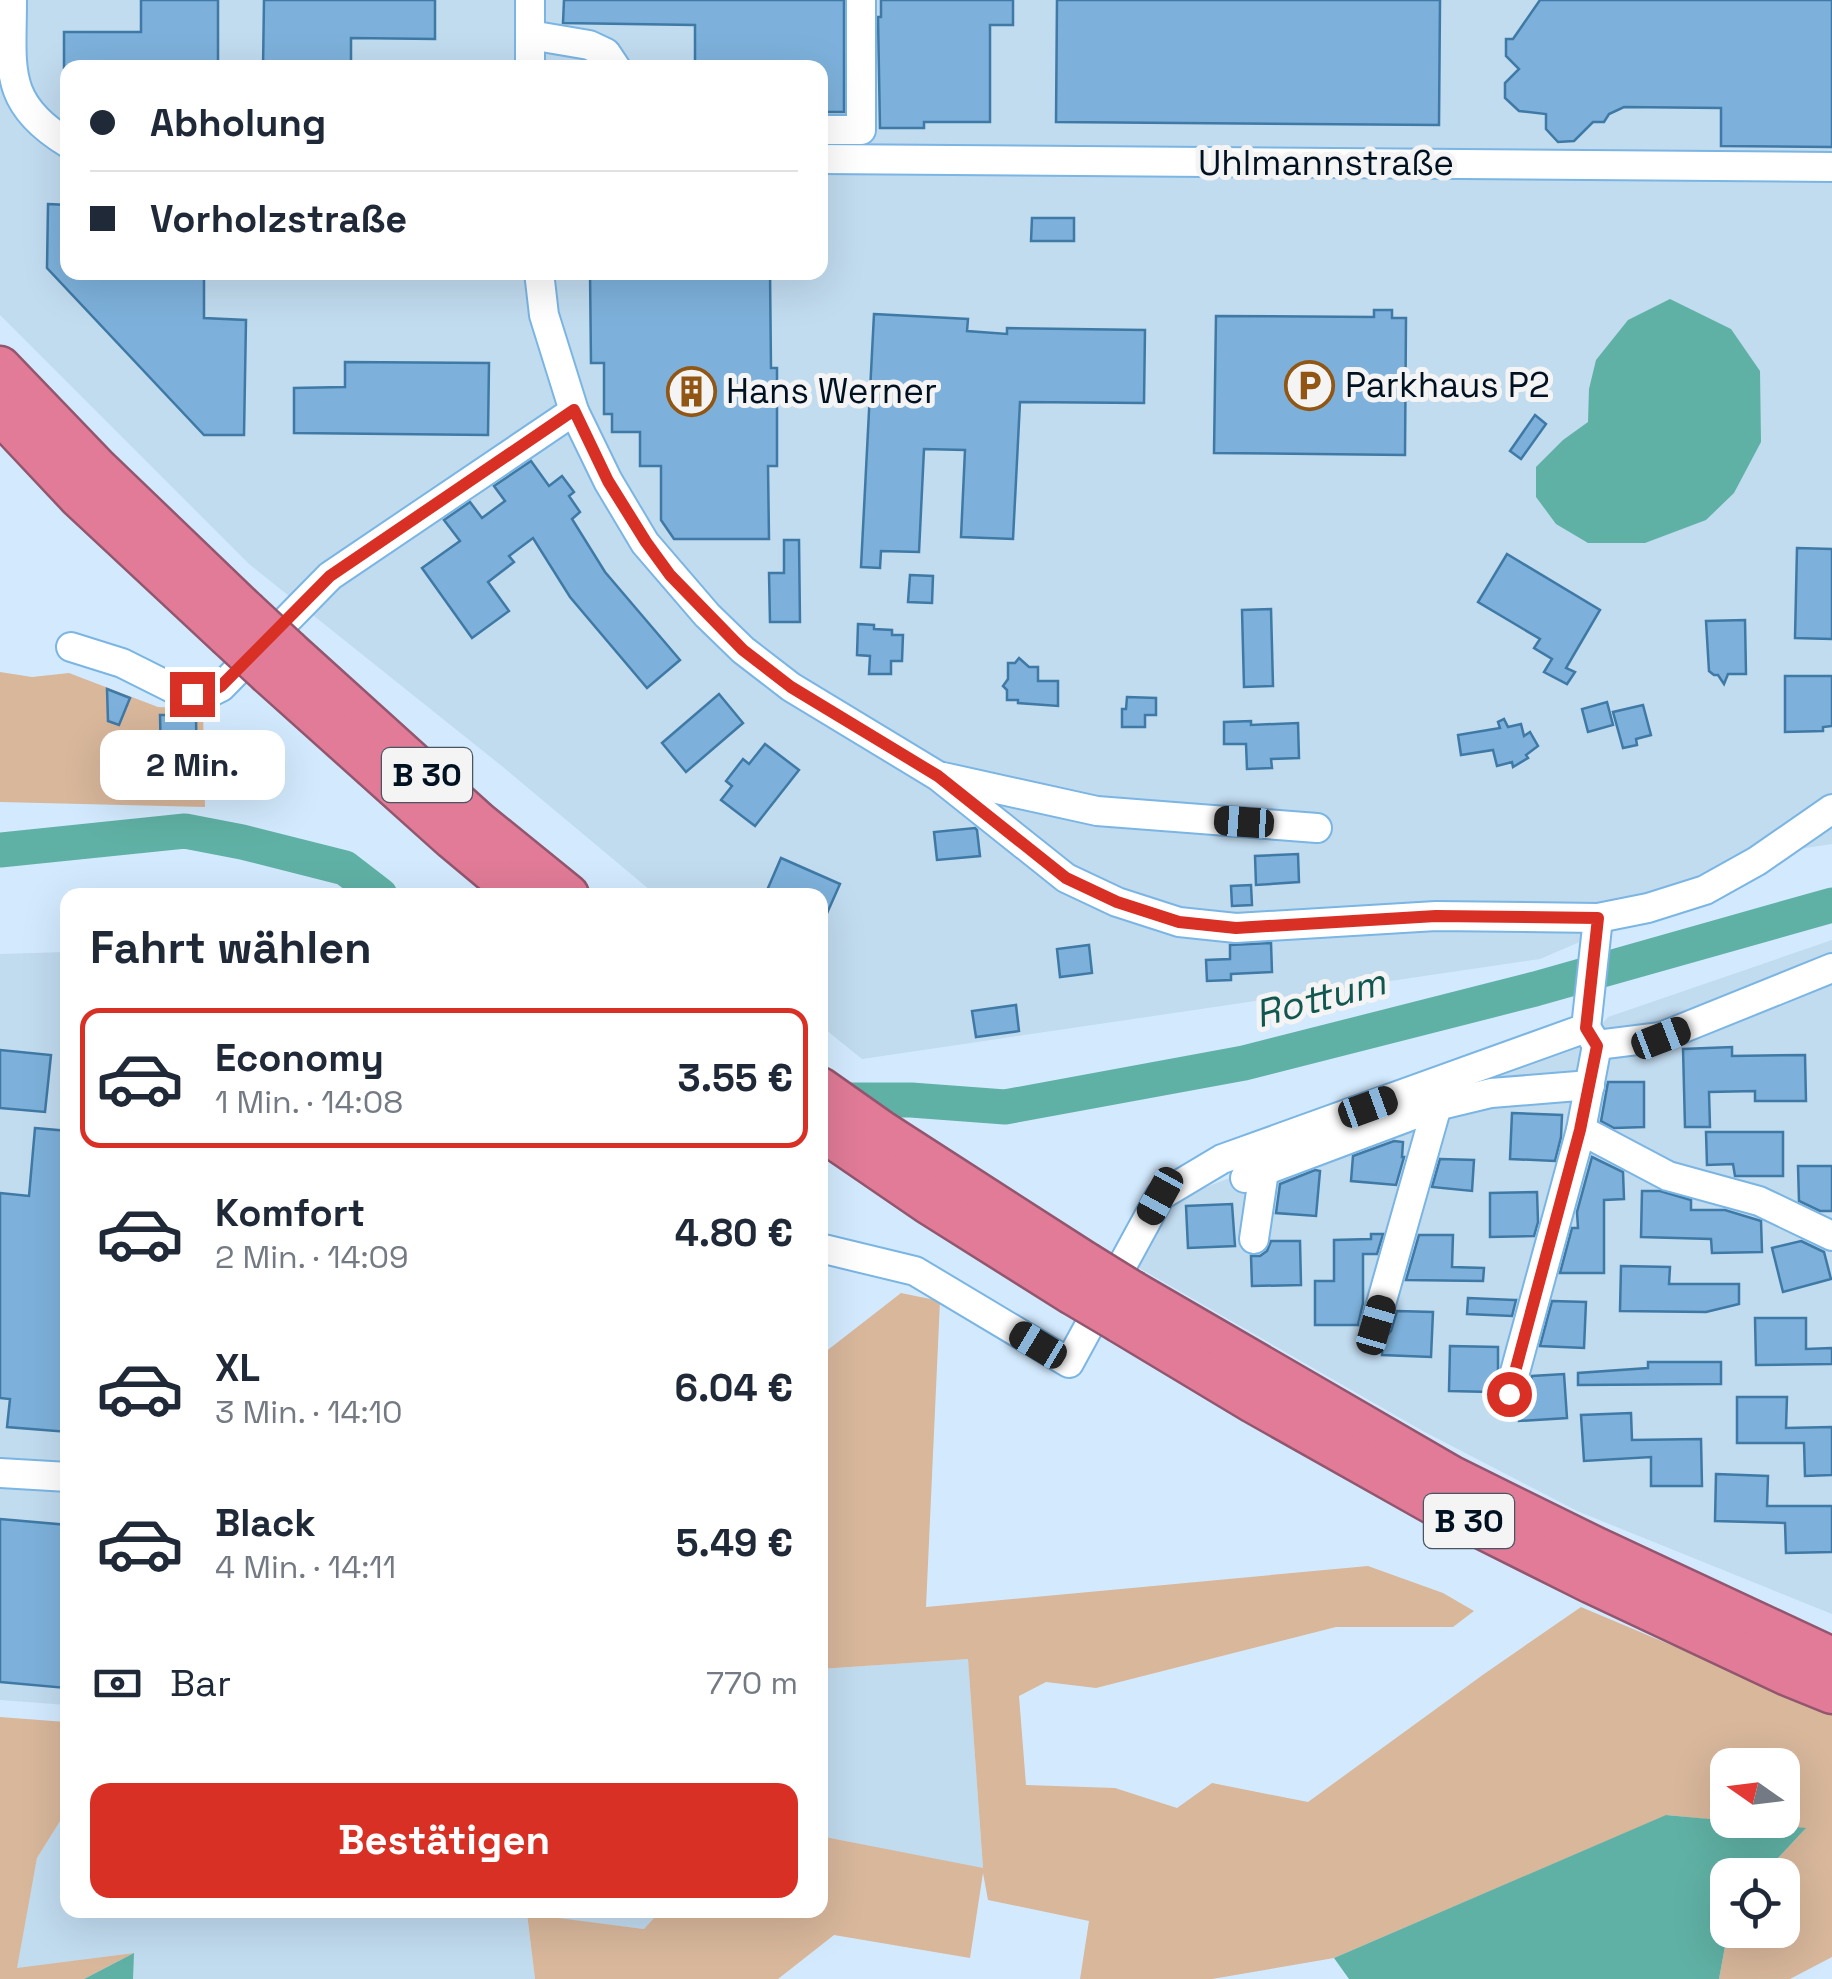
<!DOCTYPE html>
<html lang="de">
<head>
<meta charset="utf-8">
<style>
  body { margin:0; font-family:"Space Grotesk",sans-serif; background:#f6f6f7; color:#1f2937; height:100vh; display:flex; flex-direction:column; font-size:38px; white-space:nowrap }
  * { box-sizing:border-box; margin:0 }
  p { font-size:32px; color:#747a83 }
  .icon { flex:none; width:55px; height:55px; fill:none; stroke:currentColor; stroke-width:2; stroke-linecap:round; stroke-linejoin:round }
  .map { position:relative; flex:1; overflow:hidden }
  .sheet { position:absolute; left:60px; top:888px; width:768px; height:1030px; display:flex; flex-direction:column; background:#fff; border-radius:20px; box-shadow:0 10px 40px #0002 }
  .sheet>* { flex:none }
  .hud { position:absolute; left:60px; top:60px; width:768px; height:220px; border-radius:20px; box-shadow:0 10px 40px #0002; display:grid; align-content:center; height:220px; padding:0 30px; background:#fff }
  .needle { width:65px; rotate:284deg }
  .controls { position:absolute; left:1710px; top:1748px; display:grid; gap:20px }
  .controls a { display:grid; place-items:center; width:90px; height:90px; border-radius:20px; background:#fff; box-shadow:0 10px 40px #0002; font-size:50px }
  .end { position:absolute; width:45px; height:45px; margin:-22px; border:12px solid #d93025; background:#fff; box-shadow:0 0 0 5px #fff }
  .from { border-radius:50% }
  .bubble { position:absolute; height:70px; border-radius:20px; background:#fff; box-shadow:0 10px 40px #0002; font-size:32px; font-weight:600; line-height:70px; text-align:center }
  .car { position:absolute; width:30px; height:60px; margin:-30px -15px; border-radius:12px; box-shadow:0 0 8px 2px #0007; background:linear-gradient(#222 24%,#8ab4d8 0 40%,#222 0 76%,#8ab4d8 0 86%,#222 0) }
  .hud b { display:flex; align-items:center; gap:35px; height:95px; font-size:38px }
  .hud b+b { border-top:2px solid #e0e1e3 }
  .hud i { width:25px; height:25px; background:#1f2937 }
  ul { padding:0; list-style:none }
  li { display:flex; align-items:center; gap:30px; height:140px; margin:0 20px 15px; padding:0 10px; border:5px solid transparent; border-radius:20px }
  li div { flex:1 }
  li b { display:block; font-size:38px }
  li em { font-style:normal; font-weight:600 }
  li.active { border-color:#d93025 }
  li>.icon { width:90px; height:90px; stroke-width:1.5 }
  h2 { padding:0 30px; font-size:45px; line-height:120px }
  .pay { display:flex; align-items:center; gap:25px; height:110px; padding:0 30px; font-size:38px }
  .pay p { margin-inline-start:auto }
  .cta { display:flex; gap:20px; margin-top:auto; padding:20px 30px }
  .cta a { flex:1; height:115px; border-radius:20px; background:#d93025; color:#fff; font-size:40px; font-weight:600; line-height:115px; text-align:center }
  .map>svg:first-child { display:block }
  .built { fill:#c1dbef; fill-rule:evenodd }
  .green { fill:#d8b79b; fill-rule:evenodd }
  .water { fill:#60b1a5 }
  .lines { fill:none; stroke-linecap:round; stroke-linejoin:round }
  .river { stroke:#60b1a5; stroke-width:35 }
  .building { fill:#7db1db; stroke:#3f79a5; stroke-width:2.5 }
  .minor-casing { stroke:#7ab5e4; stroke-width:32 }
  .highway-casing { stroke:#92566e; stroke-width:45 }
  .minor { stroke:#fff; stroke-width:28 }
  .highway { stroke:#e17b97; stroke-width:40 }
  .highway-bridge-casing { stroke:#92566e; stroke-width:45; stroke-linecap:butt }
  .highway-bridge { stroke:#e17b97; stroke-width:40 }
  .route { stroke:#d93025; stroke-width:12 }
  .labels { text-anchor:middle; stroke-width:10; stroke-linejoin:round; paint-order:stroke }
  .shield { fill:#f4f4f4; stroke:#495561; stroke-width:2.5 }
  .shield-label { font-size:32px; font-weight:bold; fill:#012 }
  .street-label { font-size:35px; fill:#012; stroke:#f4f4f4 }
  .poi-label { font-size:35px; fill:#012; stroke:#f4f4f4; text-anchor:start }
  .water-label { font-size:38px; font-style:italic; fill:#11574f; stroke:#f4f4f4 }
</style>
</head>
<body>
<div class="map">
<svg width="1832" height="1979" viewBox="0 0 1832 1979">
  <rect width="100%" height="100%" fill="#d3eafe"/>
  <g class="built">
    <path d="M0,0H1832V844L1793,850L1540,959L862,1059L820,1025V895H656L503,767L249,564L0,315ZM68,68H820V272H68Z"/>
    <polygon points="1832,940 1832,1614 1577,1511 1421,1430 1134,1265 1175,1199 1588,1040 1608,1017"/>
    <polygon points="67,952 67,1705 0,1700 0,954"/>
    <polygon points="968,1659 983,1869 820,1836 820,1669"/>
    <polygon points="67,1810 68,1910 661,1910 644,1929 527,1915 535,1979 133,1979 133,1953 16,1969 37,1858"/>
  </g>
  <g class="green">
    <polygon points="0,672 32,677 69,673 158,707 203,709 205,807 0,802"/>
    <path d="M901,1293L940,1301L926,1607L1368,1566L1443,1593L1474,1611L1453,1627H1336L1096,1688L1046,1682L1019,1696L1026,1785L1115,1788L1177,1808L1212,1783L1308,1802L1484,1674L1581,1607L1832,1713V1957L1790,1979H1719L1728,1930H1782V1875H1762L1805,1829L1667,1815L1334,1958L1212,1979H1080L1089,1921L988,1900L983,1873L970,1958L834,1935L778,1979H535L527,1914L644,1929L661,1910H820V1836L983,1868L968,1659L820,1669V1356ZM1728,1765H1782V1820H1728Z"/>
    <polygon points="0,1717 66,1722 67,1720 67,1810 37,1858 17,1968 134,1953 84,1979 0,1979"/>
  </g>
  <g class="water">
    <polygon points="1670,299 1731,329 1760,371 1761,442 1734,493 1706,520 1645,543 1588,543 1556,524 1536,497 1536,467 1563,440 1588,422 1589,389 1596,360 1628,320"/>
    <polygon points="1666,1815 1806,1828 1762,1875 1728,1875 1728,1930 1719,1979 1349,1979 1334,1958"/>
    <polygon points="134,1953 133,1979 84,1979"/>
  </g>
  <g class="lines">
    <g class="river">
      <polyline points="0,850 185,831 242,842 345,868 380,895"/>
      <polyline points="823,1100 911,1100 1005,1107 1244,1063 1535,989 1832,905"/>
    </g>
  </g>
  <g class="building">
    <polygon points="141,0 218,0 218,68 64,68 64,32 141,32"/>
    <polygon points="264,0 435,0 435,39 351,38 351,68 263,68"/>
    <polygon points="564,0 844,0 844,112 820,112 820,68 695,68 695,25 563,23"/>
    <polygon points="881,0 1013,0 1013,25 990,25 990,122 924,122 924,128 880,128 878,17 881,17"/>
    <polygon points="1057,0 1440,0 1439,125 1056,122"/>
    <polygon points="1540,0 1832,0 1832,147 1721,146 1721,108 1624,107 1609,114 1604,122 1593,122 1574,141 1558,142 1546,129 1546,114 1519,111 1505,98 1505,83 1519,69 1506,56 1506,39 1513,39"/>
    <polygon points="48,204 68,205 68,272 204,272 204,318 246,320 244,435 204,435 47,268"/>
    <polygon points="1032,218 1074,218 1074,241 1031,241"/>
    <polygon points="590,272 770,272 771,368 777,368 777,466 768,466 769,539 674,539 661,520 661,466 640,466 640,432 612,432 612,414 604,414 604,363 591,363"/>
    <polygon points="1374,310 1392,310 1392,318 1406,318 1405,455 1214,453 1216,316 1374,317"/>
    <polygon points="874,314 968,319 967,331 1007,334 1007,328 1145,330 1144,403 1020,402 1013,539 961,537 965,450 924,449 919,552 881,551 880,568 861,567"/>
    <polygon points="345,362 489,363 488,435 294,433 294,388 345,387"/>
    <polygon points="1535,415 1546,424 1521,459 1510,451"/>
    <polygon points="531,461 549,486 562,476 574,492 569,496 580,512 572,519 605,572 680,660 647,688 570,597 533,538 509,556 514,562 488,582 509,611 472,638 422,568 460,541 444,520 470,502 482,518 505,501 494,486"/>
    <polygon points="784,540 799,540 800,622 770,622 769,573 784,573"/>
    <polygon points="1797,548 1832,549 1832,639 1795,638"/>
    <polygon points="1507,554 1600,610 1566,668 1575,672 1567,684 1544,672 1552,659 1534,648 1540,639 1478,602"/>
    <polygon points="910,575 933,576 932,603 908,602"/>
    <polygon points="1271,609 1273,686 1244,687 1242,610"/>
    <polygon points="1745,620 1746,674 1728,674 1724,684 1718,675 1714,675 1709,671 1706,621"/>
    <polygon points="858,624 874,625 874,629 892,630 892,635 903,635 902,661 891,661 891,674 869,674 870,656 857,655"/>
    <polygon points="1019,658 1029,667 1038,667 1038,681 1058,681 1058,706 1018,703 1018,700 1007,700 1007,690 1003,686 1008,679 1008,663 1015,663"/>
    <polygon points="1785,676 1832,676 1832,726 1823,727 1823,731 1785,732"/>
    <polygon points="107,689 130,698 119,725 108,721"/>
    <polygon points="719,694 743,723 686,772 662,743"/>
    <polygon points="1127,697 1156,698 1156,715 1145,715 1145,727 1122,727 1122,709 1126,709"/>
    <polygon points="1607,702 1613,725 1588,732 1582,709"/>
    <polygon points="1643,705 1651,735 1636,739 1637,745 1623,748 1613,712"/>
    <polygon points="160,715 196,715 197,787 109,787 109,761 161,760"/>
    <polygon points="1504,719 1508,727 1521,724 1524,736 1530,732 1538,746 1526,755 1528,758 1513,767 1512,762 1497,766 1493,750 1461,755 1458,735 1500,728 1498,722"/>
    <polygon points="1251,721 1251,725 1298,723 1299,758 1271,759 1272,768 1247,769 1246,744 1224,744 1224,722"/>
    <polygon points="765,744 799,770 755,826 721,800 732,786 726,781 743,759 749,764"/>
    <polygon points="975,828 977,830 980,856 937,860 934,832"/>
    <polygon points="1298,854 1299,882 1256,885 1255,856"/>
    <polygon points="781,858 840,884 820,929 820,895 765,895"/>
    <polygon points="1251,885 1252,905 1232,906 1231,886"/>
    <polygon points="1271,943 1272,972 1231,974 1231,980 1207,981 1206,960 1230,959 1230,945"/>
    <polygon points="1089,945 1092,973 1060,977 1057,949"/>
    <polygon points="1016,1005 1019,1031 976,1037 972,1011"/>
    <polygon points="1732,1047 1732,1056 1805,1055 1806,1101 1755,1101 1755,1091 1709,1092 1710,1127 1685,1127 1683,1049"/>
    <polygon points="0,1050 51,1055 45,1112 0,1108"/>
    <polygon points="1608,1082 1644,1082 1644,1127 1614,1128 1601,1121"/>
    <polygon points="1512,1113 1562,1115 1561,1137 1555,1161 1510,1159"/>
    <polygon points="35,1128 68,1131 68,1432 7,1427 10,1399 0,1398 0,1193 29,1196"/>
    <polygon points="1706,1132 1783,1132 1783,1176 1735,1176 1733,1164 1707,1165"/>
    <polygon points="1394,1141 1403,1142 1402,1157 1404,1157 1396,1185 1351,1181 1353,1156"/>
    <polygon points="1592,1157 1623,1172 1624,1199 1604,1200 1604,1273 1560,1273 1572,1228 1578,1228 1577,1212"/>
    <polygon points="1440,1159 1474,1160 1472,1191 1432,1187"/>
    <polygon points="1798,1166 1832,1166 1832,1211 1820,1211 1799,1201"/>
    <polygon points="1315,1170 1320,1171 1316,1216 1276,1213 1280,1184"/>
    <polygon points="1642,1191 1660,1191 1691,1200 1691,1210 1725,1210 1761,1221 1762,1252 1712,1253 1711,1239 1641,1237"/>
    <polygon points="1537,1192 1538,1222 1534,1236 1490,1237 1490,1193"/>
    <polygon points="1232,1204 1235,1246 1188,1248 1186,1206"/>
    <polygon points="1371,1234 1383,1234 1377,1254 1363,1254 1363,1303 1358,1325 1315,1325 1315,1281 1334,1281 1334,1240 1371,1239"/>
    <polygon points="1419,1235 1453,1235 1452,1267 1484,1268 1483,1281 1406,1280"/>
    <polygon points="1271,1241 1300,1241 1301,1285 1252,1286 1251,1256 1260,1256 1267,1251"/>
    <polygon points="1801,1241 1824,1252 1831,1279 1783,1292 1772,1248"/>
    <polygon points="1621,1266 1670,1267 1669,1284 1739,1284 1739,1304 1706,1312 1620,1311"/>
    <polygon points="1468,1298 1514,1300 1516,1300 1512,1316 1467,1314"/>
    <polygon points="1552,1301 1586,1302 1584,1348 1540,1346"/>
    <polygon points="1397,1311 1433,1312 1431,1357 1382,1355 1383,1340 1391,1331"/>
    <polygon points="1755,1318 1806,1318 1806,1349 1832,1348 1832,1364 1756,1365"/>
    <polygon points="1450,1346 1498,1347 1498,1369 1492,1392 1449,1391"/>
    <polygon points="1648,1362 1721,1362 1721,1384 1578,1385 1578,1373 1648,1368"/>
    <polygon points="1564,1374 1567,1418 1519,1421 1518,1409 1526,1400 1532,1376"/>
    <polygon points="1737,1397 1787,1397 1786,1428 1832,1427 1832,1475 1805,1476 1804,1443 1737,1443"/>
    <polygon points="1631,1413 1632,1440 1701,1439 1702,1486 1651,1486 1651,1457 1584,1461 1581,1415"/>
    <polygon points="1716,1474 1768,1476 1767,1506 1832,1506 1832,1552 1786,1553 1785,1523 1715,1521"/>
    <polygon points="0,1519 68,1525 66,1688 0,1682"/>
  </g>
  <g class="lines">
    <defs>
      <g id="minor">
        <path d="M12,0C12,68 2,103 68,143"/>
        <polyline points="530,35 589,45 606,53 616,68"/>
        <polyline points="530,68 530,0"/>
        <polyline points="820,130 861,130 861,0"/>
        <polyline points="820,159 1832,167"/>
        <polyline points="539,272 544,315 574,411 608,481 645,543 707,615 743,650 791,687 938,776 1066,878 1117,902 1179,922 1236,928 1436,916 1598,918 1648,908 1705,890 1757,861 1832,809"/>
        <polyline points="71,647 122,663 176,690 192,694 207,694 221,687 330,576 574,411"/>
        <polyline points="943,777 1097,811 1317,828"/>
        <polyline points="1597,1045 1661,1037 1832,968"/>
        <polyline points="1581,1130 1668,1176 1759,1201 1832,1236"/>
        <polyline points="1245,1178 1437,1106 1491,1093 1590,1085"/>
        <polyline points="1254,1239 1264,1171"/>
        <polyline points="820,1248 915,1271 1069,1363 1160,1196 1222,1159 1586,1028 1598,918"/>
        <polyline points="1375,1325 1437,1106"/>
        <polyline points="1509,1394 1581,1130 1597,1045 1586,1028"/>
        <polyline points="0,1473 68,1477"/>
      </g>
      <g id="highway">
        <polyline points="0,367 98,469 246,611"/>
        <polyline points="0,413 79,497 227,635"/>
        <polyline points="289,651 478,822 568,895"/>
        <polyline points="269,674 453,839 520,895"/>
        <polyline points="820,1088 881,1131 1086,1263"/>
        <polyline points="820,1129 928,1203 1071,1293"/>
        <polyline points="1133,1292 1452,1477 1598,1549 1832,1658"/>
        <polyline points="1120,1322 1253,1402 1434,1504 1592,1583 1790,1676 1832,1693"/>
      </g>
    </defs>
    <use href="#minor" class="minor-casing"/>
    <use href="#highway" class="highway-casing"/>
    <use href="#minor" class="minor"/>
    <use href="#highway" class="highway"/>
    <defs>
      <g id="highway-bridge">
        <polyline points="246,611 289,651"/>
        <polyline points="227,635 269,674"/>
        <polyline points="1086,1263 1133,1292"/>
        <polyline points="1071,1293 1120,1322"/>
      </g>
    </defs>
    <use href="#highway-bridge" class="highway-bridge-casing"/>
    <use href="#highway-bridge" class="highway-bridge"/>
  </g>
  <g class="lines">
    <polyline class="route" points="192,694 206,694 221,686 330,576 574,410 608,481 646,542 670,575 743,650 791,687 938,776 1066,878 1117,902 1179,922 1236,928 1436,916 1598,918 1586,1028 1597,1046 1580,1130 1509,1394"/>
  </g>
  <defs>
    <symbol id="parking-ring" viewBox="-11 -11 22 22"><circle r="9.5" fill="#f4f4f4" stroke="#915613" stroke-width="1.5"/><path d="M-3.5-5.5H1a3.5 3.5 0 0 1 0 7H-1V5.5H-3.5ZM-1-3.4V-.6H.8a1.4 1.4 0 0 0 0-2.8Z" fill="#915613"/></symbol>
    <symbol id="building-ring" viewBox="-11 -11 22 22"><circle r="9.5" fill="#f4f4f4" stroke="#915613" stroke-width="1.5"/><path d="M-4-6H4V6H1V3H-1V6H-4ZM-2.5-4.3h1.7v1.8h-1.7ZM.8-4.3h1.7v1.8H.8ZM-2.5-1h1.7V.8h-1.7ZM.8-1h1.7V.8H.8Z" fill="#915613"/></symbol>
  </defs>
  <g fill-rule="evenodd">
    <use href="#parking-ring" x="1282" y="358" width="55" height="55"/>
    <use href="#building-ring" x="664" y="364" width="55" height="55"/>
  </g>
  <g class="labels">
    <g class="shield">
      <rect x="382" y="748" width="90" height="54" rx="8"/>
      <rect x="1424" y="1494" width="90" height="54" rx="8"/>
    </g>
    <g class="shield-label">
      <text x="427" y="786">B 30</text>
      <text x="1469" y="1532">B 30</text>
    </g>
    <g class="street-label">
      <text x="1326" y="175">Uhlmannstraße</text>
    </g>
    <g class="poi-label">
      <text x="1345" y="397">Parkhaus P2</text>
      <text x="726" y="403">Hans Werner</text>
    </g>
    <g class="water-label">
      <text transform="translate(1320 998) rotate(-15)" y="13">Rottum</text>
    </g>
  </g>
</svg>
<div class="controls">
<a><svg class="needle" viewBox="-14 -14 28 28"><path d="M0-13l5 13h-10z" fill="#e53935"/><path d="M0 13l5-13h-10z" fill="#747a83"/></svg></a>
<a><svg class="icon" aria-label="locate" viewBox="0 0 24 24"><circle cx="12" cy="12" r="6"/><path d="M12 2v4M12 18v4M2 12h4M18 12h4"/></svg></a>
</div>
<i class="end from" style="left:1509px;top:1394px"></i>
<i class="end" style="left:192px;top:694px"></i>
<div class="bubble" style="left:100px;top:730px;width:185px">2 Min.</div>
<i class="car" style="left:1244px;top:822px;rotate:274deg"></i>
<i class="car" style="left:1661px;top:1038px;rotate:69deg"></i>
<i class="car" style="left:1368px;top:1107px;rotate:70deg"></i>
<i class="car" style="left:1160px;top:1196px;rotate:209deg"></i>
<i class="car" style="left:1376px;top:1325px;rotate:16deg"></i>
<i class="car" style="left:1038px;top:1345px;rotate:301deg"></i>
<div class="hud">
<b><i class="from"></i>Abholung</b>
<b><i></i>Vorholzstraße</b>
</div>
<section class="sheet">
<h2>Fahrt wählen</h2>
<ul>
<li class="active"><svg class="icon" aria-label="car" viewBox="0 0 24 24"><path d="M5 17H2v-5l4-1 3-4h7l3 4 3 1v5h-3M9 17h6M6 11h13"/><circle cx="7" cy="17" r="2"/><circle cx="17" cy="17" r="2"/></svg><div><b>Economy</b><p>1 Min. · 14:08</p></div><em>3.55 €</em></li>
<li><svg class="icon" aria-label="car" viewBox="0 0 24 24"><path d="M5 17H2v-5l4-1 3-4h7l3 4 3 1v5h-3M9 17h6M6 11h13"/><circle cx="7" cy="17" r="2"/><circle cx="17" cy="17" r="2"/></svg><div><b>Komfort</b><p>2 Min. · 14:09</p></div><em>4.80 €</em></li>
<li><svg class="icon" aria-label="car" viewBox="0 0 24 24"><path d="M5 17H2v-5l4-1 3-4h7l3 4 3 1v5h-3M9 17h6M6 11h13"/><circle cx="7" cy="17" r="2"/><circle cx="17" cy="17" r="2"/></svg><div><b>XL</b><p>3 Min. · 14:10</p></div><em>6.04 €</em></li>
<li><svg class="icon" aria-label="car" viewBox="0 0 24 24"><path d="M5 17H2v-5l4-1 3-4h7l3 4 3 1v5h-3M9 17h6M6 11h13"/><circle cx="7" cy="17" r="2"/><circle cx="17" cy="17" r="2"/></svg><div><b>Black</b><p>4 Min. · 14:11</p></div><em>5.49 €</em></li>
</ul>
<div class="pay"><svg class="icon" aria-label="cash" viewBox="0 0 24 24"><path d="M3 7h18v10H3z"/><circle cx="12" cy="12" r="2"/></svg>Bar<p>770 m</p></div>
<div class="cta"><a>Bestätigen</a></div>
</section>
</div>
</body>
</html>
